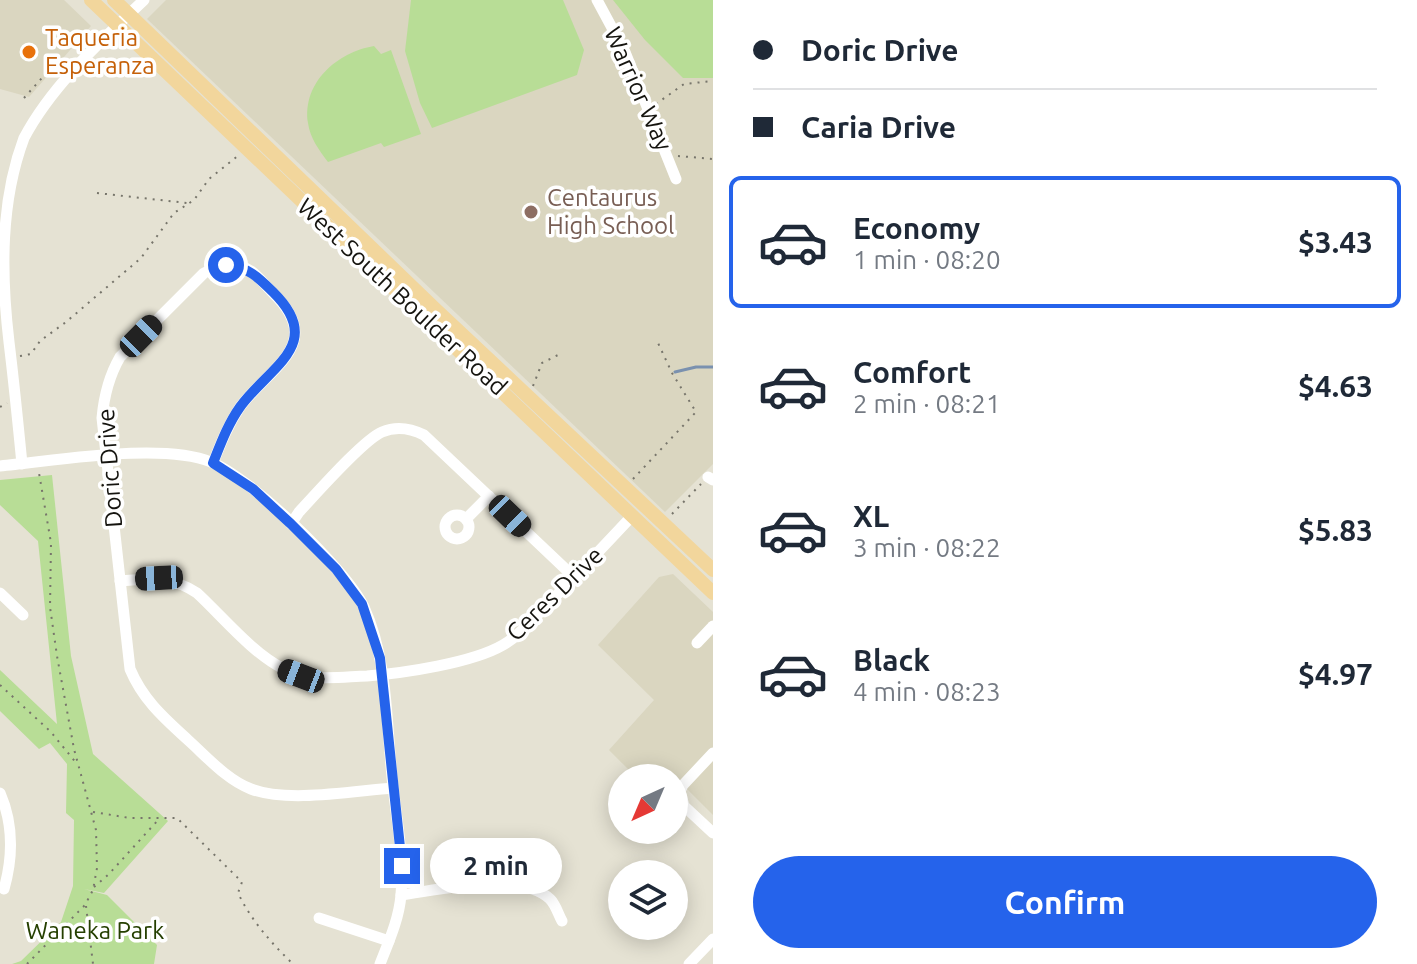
<!DOCTYPE html>
<html lang="en">
<head>
<meta charset="utf-8">
<style>
  body { margin:0; font-family:Ubuntu,sans-serif; background:#f2f2f3; color:#1f2937; height:100vh; display:flex; flex-direction:column; font-size:30px; white-space:nowrap }
  * { box-sizing:border-box; margin:0 }
  p { font-size:26px; color:#747a83 }
  .icon { flex:none; width:44px; height:44px; fill:none; stroke:currentColor; stroke-width:2; stroke-linecap:round; stroke-linejoin:round }
  .map { position:relative; flex:1; overflow:hidden }
  .side { display:flex; flex-direction:column; background:#fff; width:704px }
  .side>* { flex:none }
  .guide { display:grid; align-content:center; height:176px; padding:0 40px; background:#fff }
  .needle { width:52px; rotate:224deg }
  .tools { position:absolute; left:608px; top:764px; display:grid; gap:16px }
  .tools a { display:grid; place-items:center; width:80px; height:80px; border-radius:50%; background:#fff; box-shadow:0 4px 20px #0003; font-size:40px }
  .end { position:absolute; width:36px; height:36px; margin:-18px; border:10px solid #2563eb; background:#fff; box-shadow:0 0 0 4px #fff }
  .from { border-radius:50% }
  .bubble { position:absolute; height:56px; border-radius:28px; background:#fff; box-shadow:0 4px 20px #0003; font-size:26px; font-weight:600; line-height:56px; text-align:center }
  .car { position:absolute; width:24px; height:48px; margin:-24px -12px; border-radius:10px; box-shadow:0 0 6px 2px #0007; background:linear-gradient(#222 24%,#8ab4d8 0 40%,#222 0 76%,#8ab4d8 0 86%,#222 0) }
  .guide b { display:flex; align-items:center; gap:28px; height:76px; font-size:30px }
  .guide b+b { border-top:2px solid #e0e1e3 }
  .guide i { width:20px; height:20px; background:#1f2937 }
  ul { padding:0; list-style:none }
  li { display:flex; align-items:center; gap:24px; height:132px; margin:0 16px 12px; padding:0 24px; border:4px solid transparent; border-radius:12px }
  li div { flex:1 }
  li b { display:block; font-size:30px }
  li em { font-style:normal; font-weight:600 }
  li.on { border-color:#2563eb }
  li>.icon { width:72px; height:72px; stroke-width:1.5 }
  .button { display:flex; gap:16px; margin-top:auto; padding:16px 40px }
  .button a { flex:1; height:92px; border-radius:48px; background:#2563eb; color:#fff; font-size:32px; font-weight:600; line-height:92px; text-align:center }
  main { display:flex; flex:1; min-height:0 }
  .map>svg:first-child { display:block }
  .built { fill:#dad6c0 }
  .green { fill:#b8dd96 }
  .lines { fill:none; stroke-linecap:round; stroke-linejoin:round }
  .stream { stroke:#7a91af; stroke-width:3 }
  .path { stroke:#77756b; stroke-width:2; stroke-dasharray:2 6; stroke-linecap:butt }
  .minor { stroke:#fff; stroke-width:11 }
  .major { stroke:#f2d69c; stroke-width:14 }
  .route { stroke:#2563eb; stroke-width:10 }
  .food-dot { fill:#e8710a; stroke:#fff; stroke-width:3 }
  .education-dot { fill:#8d6e63; stroke:#fff; stroke-width:3 }
  .labels { text-anchor:middle; stroke-width:7; stroke-linejoin:round; paint-order:stroke }
  .food-label { font-size:24px; fill:#c56008; stroke:#fff; text-anchor:start }
  .street-label { font-size:24px; fill:#15140f; stroke:#fff }
  .education-label { font-size:24px; fill:#785e54; stroke:#fff; text-anchor:start }
  .park-label { font-size:24px; fill:#253f00; stroke:#fff }
</style>
</head>
<body>
<main>
<div class="map">
<svg width="713" height="964" viewBox="0 0 713 964">
  <rect width="100%" height="100%" fill="#e5e2d3"/>
  <g class="built">
    <polygon points="0,0 64,0 91,26 29,97 0,89"/>
    <polygon points="166,0 713,0 713,464 665,512 147,19"/>
    <polygon points="673,574 713,612 713,815 675,777 637,778 609,750 654,700 598,645 659,577"/>
  </g>
  <g class="green">
    <polygon points="411,0 563,0 584,50 577,75 432,128 420,103 405,51"/>
    <polygon points="613,0 713,0 713,78 683,78 645,40"/>
    <path d="M374,46L381,54L391,50L421,134L384,147L381,143L328,162C319,150 310,138 308,123C302,82 338,52 374,46Z"/>
    <polygon points="52,475 71,656 93,754 168,821 104,893 84,889 107,895 157,945 154,964 12,964 21,961 61,922 73,886 74,820 66,813 67,764 50,743 39,749 0,711 0,670 57,724 38,541 0,505 0,480"/>
  </g>
  <g class="lines">
    <polyline class="stream" points="675,372 696,367 713,367"/>
    <g class="path">
      <polyline points="24,98 49,70"/>
      <polyline points="656,104 684,84 713,81"/>
      <polyline points="678,156 713,159"/>
      <polyline points="97,193 187,203"/>
      <polyline points="20,356 31,354 40,341 66,322 141,258 174,213 194,200 209,179 239,155"/>
      <polyline points="533,386 542,363 560,354"/>
      <polyline points="0,407 7,403"/>
      <polyline points="633,479 696,412 672,373 658,343"/>
      <polyline points="672,514 701,484"/>
      <polyline points="0,685 51,732 77,764"/>
      <path d="M93,812L130,818H177L242,882L238,893C251,920 271,943 293,964"/>
      <polyline points="94,887 109,874 159,819"/>
      <polyline points="86,906 93,964"/>
      <polyline points="27,964 85,905 93,890 97,868 96,830 74,749 57,656 50,607 51,543 39,473"/>
    </g>
    <g class="minor">
      <polyline points="597,0 625,52 676,179"/>
      <path d="M213,463C221,443 228,425 240,407C270,367 326,344 273,293C266,286 259,277 251,271C236,261 219,265 204,273L120,357C109,376 104,396 102,418L130,669C143,700 164,718 188,740C207,757 227,780 251,789C287,803 353,791 393,788"/>
      <path d="M22,464C18,423 14,383 9,342C1,274 0,202 24,138C52,85 101,41 144,0"/>
      <path d="M0,466C55,461 161,442 211,462C251,478 345,568 364,607C389,662 386,727 393,786C397,822 404,858 401,895C399,919 389,941 380,964"/>
      <polyline points="708,477 713,480"/>
      <circle cx="457" cy="527" r="12"/>
      <polyline points="466,519 489,496"/>
      <path d="M291,524L299,512C316,494 363,440 382,432C396,426 410,428 424,435L575,578"/>
      <path d="M120,581C149,579 172,576 197,593C222,616 253,654 284,669C311,682 338,677 367,676C404,673 472,663 503,645C519,636 531,621 544,608C574,578 603,547 632,516"/>
      <polyline points="0,593 23,615"/>
      <polyline points="697,643 713,626"/>
      <polyline points="713,753 683,785 680,791 684,806 713,833"/>
      <path d="M0,793C13,823 13,857 4,889"/>
      <path d="M401,895C439,890 520,871 550,899C556,905 558,914 562,921"/>
      <polyline points="319,918 389,941"/>
      <polyline points="689,964 713,939"/>
    </g>
    <g class="major">
      <polyline points="91,0 713,593"/>
      <polyline points="114,0 435,309 713,570"/>
    </g>
  </g>
  <g class="lines">
    <path class="route" d="M226,265C248,267 258,277 273,292C326,344 270,366 240,407C228,424 221,443 213,463L253,489L291,524L336,569L362,604L380,658L402,866"/>
  </g>
  <circle class="food-dot" cx="29" cy="52" r="8"/>
  <circle class="education-dot" cx="531" cy="212" r="8"/>
  <g class="labels">
    <g class="food-label">
      <text x="45" y="46">Taqueria<tspan x="45" dy="28">Esperanza</tspan></text>
    </g>
    <g class="street-label">
      <text transform="translate(638 89) rotate(66)" y="8">Warrior Way</text>
      <text transform="translate(402 297) rotate(43)" y="8">West South Boulder Road</text>
      <text transform="translate(110 468) rotate(-94)" y="8">Doric Drive</text>
      <text transform="translate(555 594) rotate(-44)" y="8">Ceres Drive</text>
    </g>
    <g class="education-label">
      <text x="547" y="206">Centaurus<tspan x="547" dy="28">High School</tspan></text>
    </g>
    <g class="park-label">
      <text x="95" y="939">Waneka Park</text>
    </g>
  </g>
</svg>
<div class="tools">
<a><svg class="needle" viewBox="-14 -14 28 28"><path d="M0-13l5 13h-10z" fill="#e53935"/><path d="M0 13l5-13h-10z" fill="#747a83"/></svg></a>
<a><svg class="icon" aria-label="layers" viewBox="0 0 24 24"><path d="M12 4l9 5-9 5-9-5zM3 14l9 5 9-5"/></svg></a>
</div>
<i class="end from" style="left:226px;top:265px"></i>
<i class="end" style="left:402px;top:866px"></i>
<div class="bubble" style="left:430px;top:838px;width:132px">2 min</div>
<i class="car" style="left:141px;top:336px;rotate:45deg"></i>
<i class="car" style="left:510px;top:516px;rotate:134deg"></i>
<i class="car" style="left:159px;top:578px;rotate:267deg"></i>
<i class="car" style="left:301px;top:676px;rotate:291deg"></i>
</div>
<section class="side">
<div class="guide">
<b><i class="from"></i>Doric Drive</b>
<b><i></i>Caria Drive</b>
</div>
<ul>
<li class="on"><svg class="icon" aria-label="car" viewBox="0 0 24 24"><path d="M5 17H2v-5l4-1 3-4h7l3 4 3 1v5h-3M9 17h6M6 11h13"/><circle cx="7" cy="17" r="2"/><circle cx="17" cy="17" r="2"/></svg><div><b>Economy</b><p>1 min · 08:20</p></div><em>$3.43</em></li>
<li><svg class="icon" aria-label="car" viewBox="0 0 24 24"><path d="M5 17H2v-5l4-1 3-4h7l3 4 3 1v5h-3M9 17h6M6 11h13"/><circle cx="7" cy="17" r="2"/><circle cx="17" cy="17" r="2"/></svg><div><b>Comfort</b><p>2 min · 08:21</p></div><em>$4.63</em></li>
<li><svg class="icon" aria-label="car" viewBox="0 0 24 24"><path d="M5 17H2v-5l4-1 3-4h7l3 4 3 1v5h-3M9 17h6M6 11h13"/><circle cx="7" cy="17" r="2"/><circle cx="17" cy="17" r="2"/></svg><div><b>XL</b><p>3 min · 08:22</p></div><em>$5.83</em></li>
<li><svg class="icon" aria-label="car" viewBox="0 0 24 24"><path d="M5 17H2v-5l4-1 3-4h7l3 4 3 1v5h-3M9 17h6M6 11h13"/><circle cx="7" cy="17" r="2"/><circle cx="17" cy="17" r="2"/></svg><div><b>Black</b><p>4 min · 08:23</p></div><em>$4.97</em></li>
</ul>
<div class="button"><a>Confirm</a></div>
</section>
</main>
</body>
</html>
